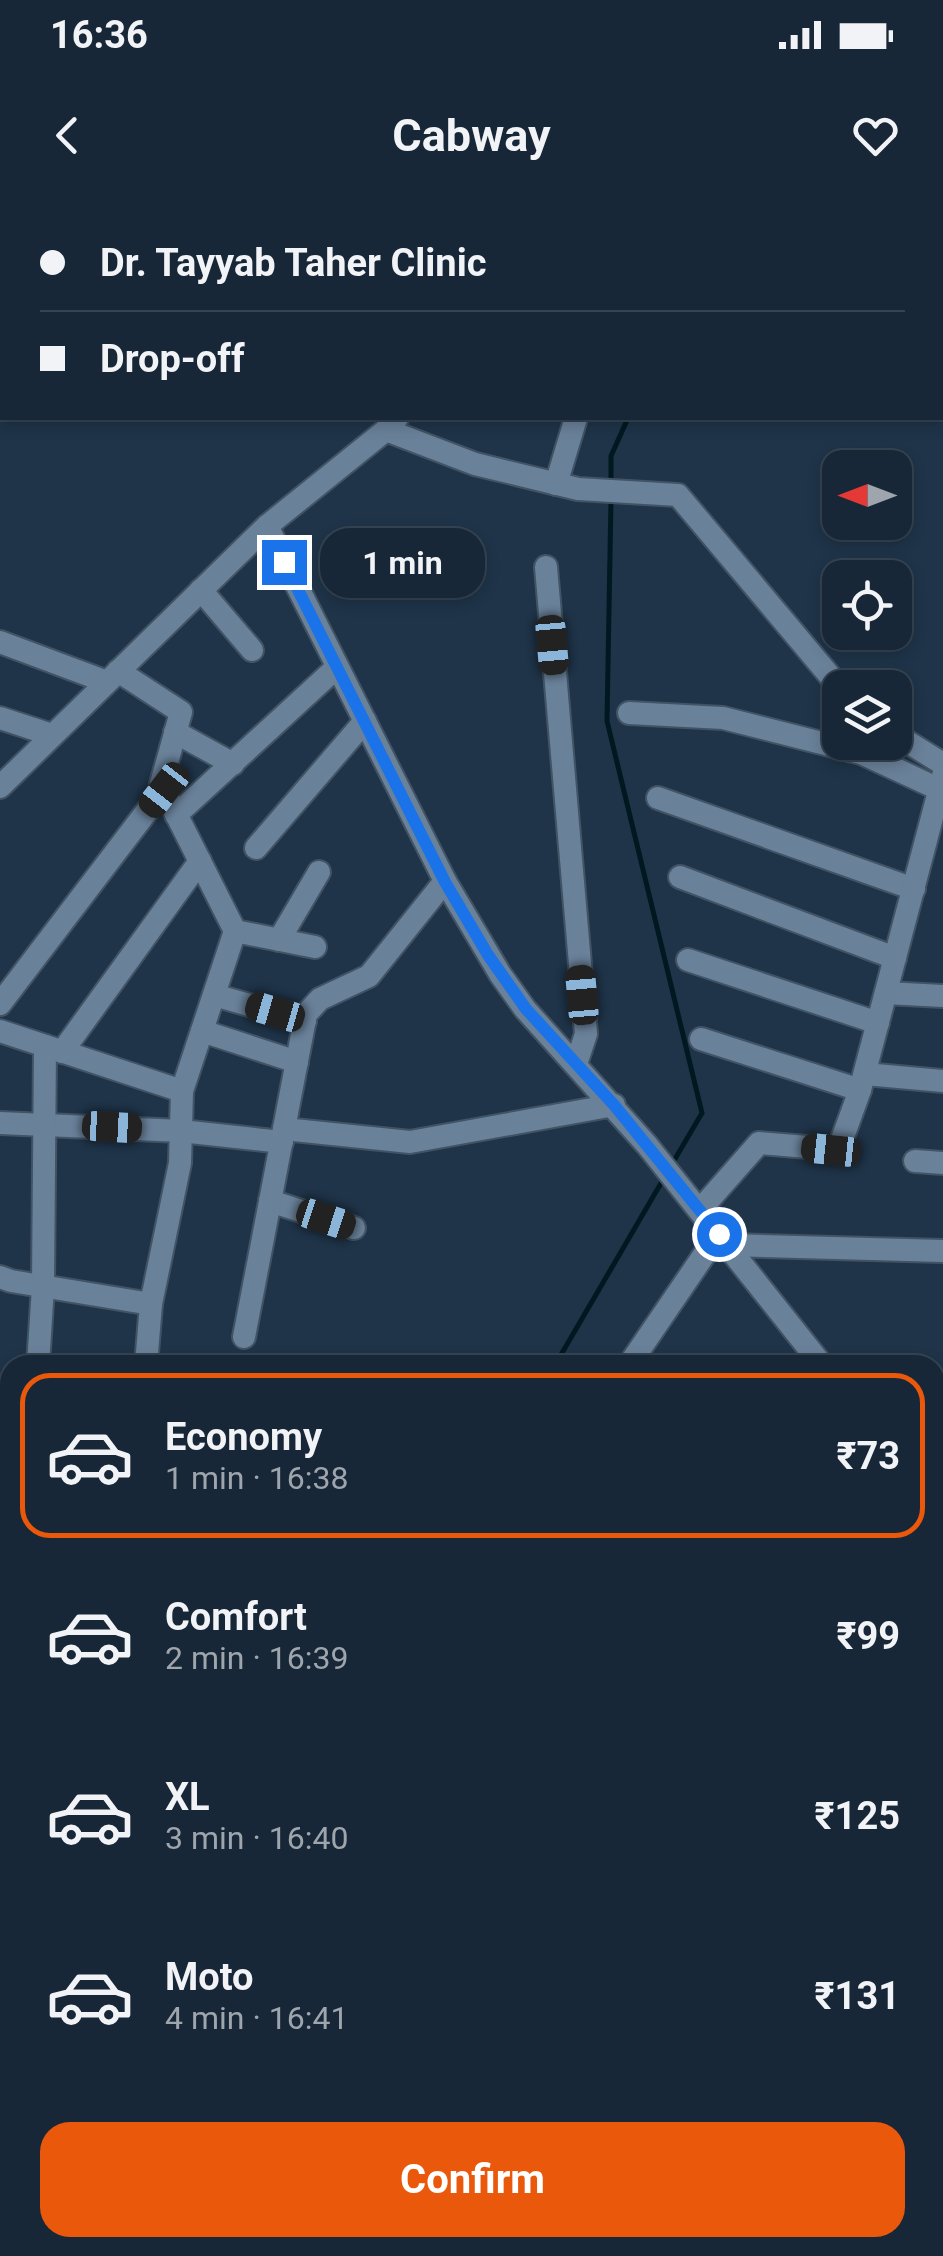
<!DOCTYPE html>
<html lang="en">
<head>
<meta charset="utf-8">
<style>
  body { margin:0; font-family:Roboto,sans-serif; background:#243342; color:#f1f3f6; height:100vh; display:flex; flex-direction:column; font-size:38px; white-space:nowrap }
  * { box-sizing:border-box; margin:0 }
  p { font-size:32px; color:#9ea5ad }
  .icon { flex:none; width:55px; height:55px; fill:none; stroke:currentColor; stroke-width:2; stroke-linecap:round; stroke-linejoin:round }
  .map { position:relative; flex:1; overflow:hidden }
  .side { position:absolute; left:0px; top:1155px; width:945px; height:902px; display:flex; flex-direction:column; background:#172737; border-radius:30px 30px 0 0; box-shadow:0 5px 15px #0003,0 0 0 2px #364452 }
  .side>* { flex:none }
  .guide { position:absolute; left:0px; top:0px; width:945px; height:220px; box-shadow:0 5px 15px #0003,0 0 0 2px #364452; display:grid; align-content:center; height:220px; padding:0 40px; background:#172737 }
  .needle { width:65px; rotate:270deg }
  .buttons { position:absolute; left:822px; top:250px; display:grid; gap:20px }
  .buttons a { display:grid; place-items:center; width:90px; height:90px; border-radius:20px; background:#172737; box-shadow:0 5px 15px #0003,0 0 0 2px #364452; font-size:50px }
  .end { position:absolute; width:45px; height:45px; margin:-22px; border:12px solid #1a73e8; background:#fff; box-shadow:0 0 0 5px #fff }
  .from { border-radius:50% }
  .bubble { position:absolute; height:70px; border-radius:30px; background:#172737; box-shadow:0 5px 15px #0003,0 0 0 2px #364452; font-size:32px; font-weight:700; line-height:70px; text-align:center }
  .car { position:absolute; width:30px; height:60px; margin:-30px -15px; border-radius:12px; box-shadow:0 0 8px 2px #0007; background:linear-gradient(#222 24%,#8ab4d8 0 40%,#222 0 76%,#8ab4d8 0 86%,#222 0) }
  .guide b { display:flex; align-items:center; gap:35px; height:95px; font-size:38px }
  .guide b+b { border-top:2px solid #364452 }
  .guide i { width:25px; height:25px; background:#f1f3f6 }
  ul { padding:18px 0 0; list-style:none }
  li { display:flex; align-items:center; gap:30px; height:165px; margin:0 20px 15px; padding:0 20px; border:5px solid transparent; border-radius:30px }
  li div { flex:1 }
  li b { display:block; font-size:38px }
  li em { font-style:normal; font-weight:700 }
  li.selected { border-color:#ea580c }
  li>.icon { width:90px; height:90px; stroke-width:1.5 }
  .cta { display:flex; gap:20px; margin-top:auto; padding:20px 40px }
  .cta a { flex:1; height:115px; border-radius:30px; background:#ea580c; color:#fff; font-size:40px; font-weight:700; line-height:115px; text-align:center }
  .status { display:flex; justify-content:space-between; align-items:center; height:70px; padding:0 50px; background:#172737; direction:ltr }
  .status svg { height:28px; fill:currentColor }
  header { display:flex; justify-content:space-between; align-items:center; height:130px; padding:0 40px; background:#172737; font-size:45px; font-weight:700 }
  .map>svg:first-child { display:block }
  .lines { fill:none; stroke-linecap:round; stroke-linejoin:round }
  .stream { stroke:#001921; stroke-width:5 }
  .minor-casing { stroke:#415364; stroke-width:26 }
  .minor { stroke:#698199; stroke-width:22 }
  .route { stroke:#1a73e8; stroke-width:12 }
</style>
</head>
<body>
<div class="status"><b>16:36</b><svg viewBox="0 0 49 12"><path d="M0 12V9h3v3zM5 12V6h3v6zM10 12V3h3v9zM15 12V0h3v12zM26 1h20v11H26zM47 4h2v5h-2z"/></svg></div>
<header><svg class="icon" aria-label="back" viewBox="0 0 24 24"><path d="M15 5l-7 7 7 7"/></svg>Cabway<svg class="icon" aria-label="heart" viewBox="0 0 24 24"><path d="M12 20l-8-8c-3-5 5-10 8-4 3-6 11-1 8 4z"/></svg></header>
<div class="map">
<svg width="943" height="2056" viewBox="0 0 943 2056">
  <rect width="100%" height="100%" fill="#1f3449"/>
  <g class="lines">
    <g class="stream">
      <polyline points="825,2 830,0"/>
      <polyline points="611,283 611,256 628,218"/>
      <polyline points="611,299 607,521 702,913 672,964"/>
      <polyline points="555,1165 664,978"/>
      <polyline points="0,1346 10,1344"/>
    </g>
    <defs>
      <g id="minor">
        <polyline points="228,2 232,0"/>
        <polyline points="553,2 554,0"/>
        <polyline points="636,2 636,0"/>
        <polyline points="0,122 2,121"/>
        <polyline points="397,218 386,230 267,326 445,681 500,774 525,809 647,945 822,1165"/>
        <polyline points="386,230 475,264 578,289 678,295 840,488"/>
        <polyline points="556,284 576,218"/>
        <polyline points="546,367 586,834 576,864"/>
        <polyline points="201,390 252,450"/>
        <polyline points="0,442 107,482"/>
        <polyline points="629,513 723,518 861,553 943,591"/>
        <polyline points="0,518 52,535"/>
        <polyline points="175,532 233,564"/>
        <polyline points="895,534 943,564"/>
        <polyline points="0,587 267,326"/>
        <polyline points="658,598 914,689"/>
        <polyline points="176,615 336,468"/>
        <polyline points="256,648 365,521"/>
        <polyline points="680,677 895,758"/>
        <polyline points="235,731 315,747"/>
        <polyline points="279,740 319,672"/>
        <polyline points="688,760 878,823"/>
        <polyline points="886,793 943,796"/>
        <polyline points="214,795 305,821"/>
        <polyline points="0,804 163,590"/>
        <polyline points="0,831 182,891 235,731 161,584 181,512 118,471"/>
        <polyline points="202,831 297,862"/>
        <polyline points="701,839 860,890"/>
        <polyline points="62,852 200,661"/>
        <polyline points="865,874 943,881"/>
        <polyline points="0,923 181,931 282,942"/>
        <polyline points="284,929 410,942 614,905"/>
        <polyline points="915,961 943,963"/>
        <polyline points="270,1001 354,1028"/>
        <polyline points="700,1010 759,943 831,949 840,945 860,890 943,576"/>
        <polyline points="729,1045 943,1051"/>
        <polyline points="0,1077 11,1081 151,1104 180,963 182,891"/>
        <polyline points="244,1137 306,814 320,799 369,776 445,681"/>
        <polyline points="38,1165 43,1087 45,846"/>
        <polyline points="146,1165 151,1104"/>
        <polyline points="629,1165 719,1033"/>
        <polyline points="0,1200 10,1200"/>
        <polyline points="935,1260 943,1265"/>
        <polyline points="0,1646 10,1646"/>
        <polyline points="935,1692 943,1692"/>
        <polyline points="0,1724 10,1724"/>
        <polyline points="935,1740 943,1739"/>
        <polyline points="0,1796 10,1796"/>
        <polyline points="935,1867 943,1867"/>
        <polyline points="0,1870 10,1870"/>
        <polyline points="935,1927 943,1927"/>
        <polyline points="0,1940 10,1940"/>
        <polyline points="935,2008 943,2011"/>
        <polyline points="118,2056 120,2048"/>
        <polyline points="537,2056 538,2048"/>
        <polyline points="608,2056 609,2048"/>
        <polyline points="678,2056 679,2048"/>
        <polyline points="746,2056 748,2048"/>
        <polyline points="817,2056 818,2048"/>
        <polyline points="868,2056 870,2048"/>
      </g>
    </defs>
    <use href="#minor" class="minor-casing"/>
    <use href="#minor" class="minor"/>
  </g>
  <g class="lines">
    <polyline class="route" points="284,362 445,682 488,755 526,809 614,905 719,1034"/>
  </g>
</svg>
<div class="buttons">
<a><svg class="needle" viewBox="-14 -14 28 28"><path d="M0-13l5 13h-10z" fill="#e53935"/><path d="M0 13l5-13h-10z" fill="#9ea5ad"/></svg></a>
<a><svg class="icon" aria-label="locate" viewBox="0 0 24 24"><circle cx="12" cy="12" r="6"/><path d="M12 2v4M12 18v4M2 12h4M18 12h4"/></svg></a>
<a><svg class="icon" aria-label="layers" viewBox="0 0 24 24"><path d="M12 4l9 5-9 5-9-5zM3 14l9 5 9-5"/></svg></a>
</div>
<i class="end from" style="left:719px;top:1034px"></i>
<i class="end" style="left:284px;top:362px"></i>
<div class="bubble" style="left:320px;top:328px;width:165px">1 min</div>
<i class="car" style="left:552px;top:445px;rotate:175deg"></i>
<i class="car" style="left:164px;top:590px;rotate:218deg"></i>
<i class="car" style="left:582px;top:795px;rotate:355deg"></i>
<i class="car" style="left:275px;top:812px;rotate:286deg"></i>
<i class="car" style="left:112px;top:927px;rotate:93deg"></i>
<i class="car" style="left:831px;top:950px;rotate:276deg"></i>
<i class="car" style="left:326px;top:1019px;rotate:108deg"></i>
<div class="guide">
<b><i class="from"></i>Dr. Tayyab Taher Clinic</b>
<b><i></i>Drop-off</b>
</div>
<section class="side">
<ul>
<li class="selected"><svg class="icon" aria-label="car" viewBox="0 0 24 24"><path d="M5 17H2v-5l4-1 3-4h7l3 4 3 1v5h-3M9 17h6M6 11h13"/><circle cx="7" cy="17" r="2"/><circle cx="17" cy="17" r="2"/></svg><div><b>Economy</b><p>1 min · 16:38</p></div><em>₹73</em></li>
<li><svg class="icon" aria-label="car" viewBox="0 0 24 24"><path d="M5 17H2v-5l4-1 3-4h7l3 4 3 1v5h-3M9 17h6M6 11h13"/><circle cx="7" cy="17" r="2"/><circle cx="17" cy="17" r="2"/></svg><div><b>Comfort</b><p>2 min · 16:39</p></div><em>₹99</em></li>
<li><svg class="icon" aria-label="car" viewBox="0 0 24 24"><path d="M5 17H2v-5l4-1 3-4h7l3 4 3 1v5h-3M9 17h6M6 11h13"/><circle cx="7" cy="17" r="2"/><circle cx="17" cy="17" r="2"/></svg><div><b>XL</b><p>3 min · 16:40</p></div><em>₹125</em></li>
<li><svg class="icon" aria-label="car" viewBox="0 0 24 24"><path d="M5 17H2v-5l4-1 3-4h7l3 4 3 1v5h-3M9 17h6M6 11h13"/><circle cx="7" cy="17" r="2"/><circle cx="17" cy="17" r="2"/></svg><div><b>Moto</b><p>4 min · 16:41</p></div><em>₹131</em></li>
</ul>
<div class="cta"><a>Confirm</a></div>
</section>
</div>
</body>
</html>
